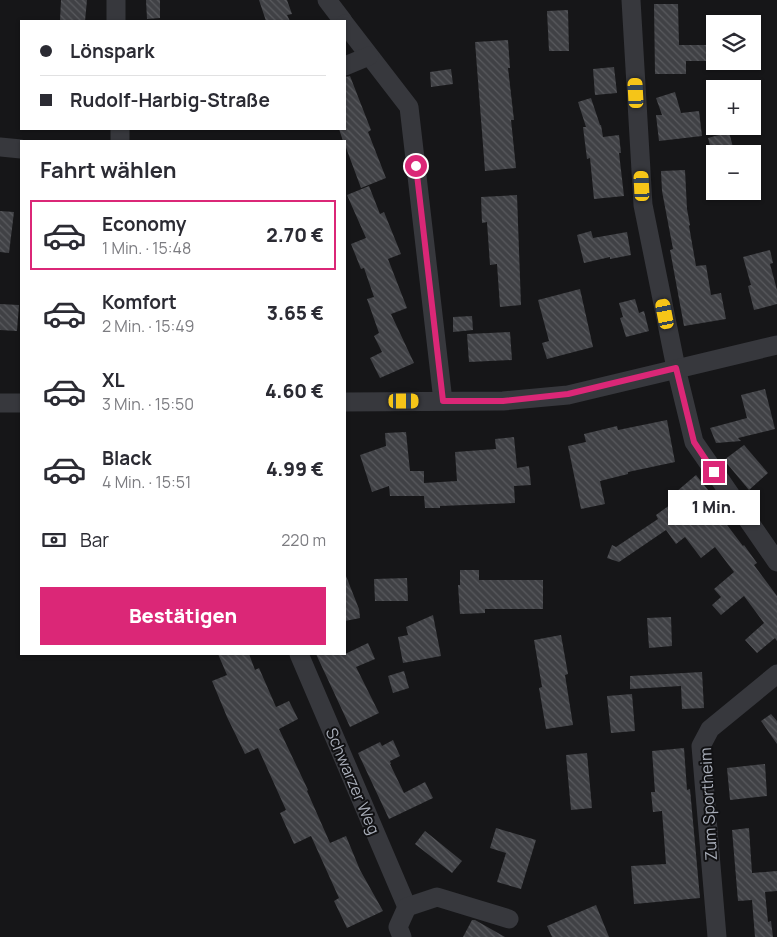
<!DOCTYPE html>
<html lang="de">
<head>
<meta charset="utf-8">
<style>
  body { margin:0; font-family:Manrope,sans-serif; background:#f2f2f3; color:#2b2b33; height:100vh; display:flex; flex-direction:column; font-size:19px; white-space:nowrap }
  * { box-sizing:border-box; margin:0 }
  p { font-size:16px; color:#7c7c81 }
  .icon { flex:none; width:28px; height:28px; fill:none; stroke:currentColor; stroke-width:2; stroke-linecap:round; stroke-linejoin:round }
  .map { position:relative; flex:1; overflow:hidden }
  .drawer { position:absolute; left:20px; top:140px; width:326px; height:515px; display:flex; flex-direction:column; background:#fff; border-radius:0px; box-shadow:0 1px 4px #0004 }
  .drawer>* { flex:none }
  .guide { position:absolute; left:20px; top:20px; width:326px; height:110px; border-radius:0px; box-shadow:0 1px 4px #0004; display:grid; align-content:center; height:110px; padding:0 20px; background:#fff }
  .buttons { position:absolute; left:706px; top:15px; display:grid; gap:10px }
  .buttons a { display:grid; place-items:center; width:55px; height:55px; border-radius:0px; background:#fff; box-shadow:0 1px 4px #0004; font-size:25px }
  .end { position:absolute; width:22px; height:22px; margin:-11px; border:6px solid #db2777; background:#fff; box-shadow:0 0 0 2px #fff }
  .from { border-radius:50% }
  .bubble { position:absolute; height:35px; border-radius:0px; background:#fff; box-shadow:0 1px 4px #0004; font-size:16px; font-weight:800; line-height:35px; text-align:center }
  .car { position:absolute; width:15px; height:30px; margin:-15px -8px; border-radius:6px; box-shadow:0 0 4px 1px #0007; background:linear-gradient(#f5c518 24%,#345 0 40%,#f5c518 0 76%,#345 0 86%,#f5c518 0) }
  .guide b { display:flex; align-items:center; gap:18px; height:48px; font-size:19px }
  .guide b+b { border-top:1px solid #e1e1e2 }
  .guide i { width:12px; height:12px; background:#2b2b33 }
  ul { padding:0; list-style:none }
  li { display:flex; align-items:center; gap:15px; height:70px; margin:0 10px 8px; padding:0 10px; border:2px solid transparent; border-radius:0px }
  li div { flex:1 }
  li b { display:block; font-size:19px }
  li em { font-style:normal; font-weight:800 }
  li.active { border-color:#db2777 }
  li>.icon { width:45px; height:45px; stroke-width:1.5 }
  h2 { padding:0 20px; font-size:22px; line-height:60px }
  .pay { display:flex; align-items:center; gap:12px; height:55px; padding:0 20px; font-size:19px }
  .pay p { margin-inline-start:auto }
  .button { display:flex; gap:10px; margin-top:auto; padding:10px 20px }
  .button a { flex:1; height:58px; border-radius:0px; background:#db2777; color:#fff; font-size:20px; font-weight:800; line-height:58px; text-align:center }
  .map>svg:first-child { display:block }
  .building { fill:url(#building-back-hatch) }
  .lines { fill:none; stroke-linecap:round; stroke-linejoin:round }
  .minor { stroke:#37383d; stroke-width:19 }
  .route { stroke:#db2777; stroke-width:6 }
  .labels { text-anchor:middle; stroke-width:4; stroke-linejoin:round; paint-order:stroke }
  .street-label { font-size:16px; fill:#a8adb8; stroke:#111113 }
</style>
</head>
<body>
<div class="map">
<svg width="777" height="937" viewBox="0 0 777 937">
  <defs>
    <pattern id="building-back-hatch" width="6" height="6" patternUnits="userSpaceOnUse" patternTransform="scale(1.25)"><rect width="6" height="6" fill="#404145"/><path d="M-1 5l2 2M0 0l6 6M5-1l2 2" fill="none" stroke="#595a5e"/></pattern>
  </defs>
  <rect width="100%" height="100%" fill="#161618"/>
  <g class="building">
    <polygon points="61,0 87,0 85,21 60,21"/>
    <polygon points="146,0 160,0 160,18 147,19"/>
    <polygon points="259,0 287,0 292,14 287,15 290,21 266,21"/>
    <polygon points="654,4 678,4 679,45 709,45 709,61 686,61 686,74 655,74"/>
    <polygon points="568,10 569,51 549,51 547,11"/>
    <polygon points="508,40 510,68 508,68 514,120 511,120 516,168 485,171 475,42"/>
    <polygon points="614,67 617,93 595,95 593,69"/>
    <polygon points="451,69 453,84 431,87 430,72"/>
    <polygon points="350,76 371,130 368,132 386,178 361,188 345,145 345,141 343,141 339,129 345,129 345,77"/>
    <polygon points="675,92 681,113 699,111 702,136 659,141 656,115 662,115 656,98"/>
    <polygon points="591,98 600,125 601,125 603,137 619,135 621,153 619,153 624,196 594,199 590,158 587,159 583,127 586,127 578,102"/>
    <polygon points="729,132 734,151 725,154 715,154 715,156 713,157 708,138"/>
    <polygon points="685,170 687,209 690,225 689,226 696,266 706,265 711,295 721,293 726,319 684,326 670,250 673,249 662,191 661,171"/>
    <polygon points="369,186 380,214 384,212 401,254 388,259 407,308 391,314 414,363 380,378 370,358 382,352 374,336 379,333 367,299 374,297 364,268 361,269 351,244 366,238 347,195"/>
    <polygon points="517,195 521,305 500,307 497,264 490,265 487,222 482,223 481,197"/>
    <polygon points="0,211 14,212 9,253 0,252"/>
    <polygon points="591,231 593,238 627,232 631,255 610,259 610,257 584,263 577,235"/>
    <polygon points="770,250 773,263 770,264 777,290 777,304 754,310 748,286 751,285 743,257"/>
    <polygon points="580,289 593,347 547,359 542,343 549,341 538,300"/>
    <polygon points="635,299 639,313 644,311 649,331 626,337 620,318 623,317 619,303"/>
    <polygon points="0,304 19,305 17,331 0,330"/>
    <polygon points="472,316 473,330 453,332 453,317"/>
    <polygon points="510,332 512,360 469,362 467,334"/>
    <polygon points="765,389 775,429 738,438 741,441 716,443 710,428 747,418 741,395"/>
    <polygon points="667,420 675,462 628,472 628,474 600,481 605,504 581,509 568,446 586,442 584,434 617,426 618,430"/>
    <polygon points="406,432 410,471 424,471 424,483 457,481 455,452 496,449 495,439 514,437 517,468 529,466 531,485 514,486 515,503 440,506 440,508 425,508 424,496 390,496 389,486 372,492 360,455 386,446 385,433"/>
    <polygon points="744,445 768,473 749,490 724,460"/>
    <polygon points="696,475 713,496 708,500 743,546 744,545 757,563 754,565 777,596 777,641 775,638 757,653 745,640 764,623 744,596 721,615 712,605 721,597 714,589 734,572 715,547 701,558 685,537 676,544 666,530 619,562 607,558 612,545 616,547 658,519 656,515 681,497 676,492"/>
    <polygon points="460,570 479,570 479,580 543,580 543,609 485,609 485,613 460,614 458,585 460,585"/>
    <polygon points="346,576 359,609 360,618 345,621 345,577"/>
    <polygon points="407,578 408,601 375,601 374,579"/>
    <polygon points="433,615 441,656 403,663 398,637 408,635 406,627"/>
    <polygon points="671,617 672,646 649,648 647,618"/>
    <polygon points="561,635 568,674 565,675 573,725 546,729 539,688 542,687 534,640"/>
    <polygon points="368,643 375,659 356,667 379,713 350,727 316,654 345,654"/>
    <polygon points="218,654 249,654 255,670 259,668 276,707 289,701 298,719 279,729 308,790 307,791 330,843 346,836 360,870 383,911 347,928 334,901 339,898 311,836 294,844 280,813 286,810 258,748 245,754 227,717 212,681 227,675"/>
    <polygon points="404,671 409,688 393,693 388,676"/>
    <polygon points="702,672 704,708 682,709 681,686 630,689 630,676"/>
    <polygon points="632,694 635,731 611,733 607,696"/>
    <polygon points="771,714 777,721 777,744 761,721"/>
    <polygon points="393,740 400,756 390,761 391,764 390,764 404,793 425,782 433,798 389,819 358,753 380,742 382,746"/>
    <polygon points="684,748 687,790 690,789 700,898 634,904 631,866 666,864 662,811 653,812 651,792 655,792 652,751"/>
    <polygon points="587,753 592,808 571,810 566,755"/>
    <polygon points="765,764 767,796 730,800 727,768"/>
    <polygon points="496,828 536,840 521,889 497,882 506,853 490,848"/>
    <polygon points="749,828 752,873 777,871 777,891 765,892 768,922 771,921 773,937 755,937 752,900 738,901 732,830"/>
    <polygon points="425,831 462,861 452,873 415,844"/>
    <polygon points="596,905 609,937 552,937 547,926"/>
    <polygon points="472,920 475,920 505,937 463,937"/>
  </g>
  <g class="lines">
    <g class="minor">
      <polyline points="116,0 116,21"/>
      <polyline points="327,0 343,21"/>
      <polyline points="631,0 643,205 676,368 694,442 777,562"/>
      <polyline points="345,24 409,107 443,401"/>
      <polyline points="345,66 369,56"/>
      <polyline points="120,129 120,141"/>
      <polyline points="0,147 21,149"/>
      <polyline points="345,402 503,401 568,395 777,345"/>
      <polyline points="0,403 21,403"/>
      <polyline points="299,654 407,907"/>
      <polyline points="402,937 398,927 407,907 437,897 509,919"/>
      <polyline points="717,937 701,746 710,729 777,674"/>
    </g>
  </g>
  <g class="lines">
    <polyline class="route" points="416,166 443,401 503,401 568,394 676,368 694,442 714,472"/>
  </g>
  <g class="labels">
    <g class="street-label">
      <text transform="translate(353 781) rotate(67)" y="6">Schwarzer Weg</text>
      <text transform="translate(708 804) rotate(-93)" y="6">Zum Sportheim</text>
    </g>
  </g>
</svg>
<div class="buttons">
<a><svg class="icon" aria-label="layers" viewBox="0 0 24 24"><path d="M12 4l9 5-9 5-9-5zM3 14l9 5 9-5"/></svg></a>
<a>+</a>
<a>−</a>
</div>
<i class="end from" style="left:416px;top:166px"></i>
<i class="end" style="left:714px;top:472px"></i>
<div class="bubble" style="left:668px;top:490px;width:92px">1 Min.</div>
<i class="car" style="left:636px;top:93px;rotate:357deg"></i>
<i class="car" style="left:642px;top:186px;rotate:357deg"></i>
<i class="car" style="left:665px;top:314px;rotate:349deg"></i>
<i class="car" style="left:404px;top:401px;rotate:90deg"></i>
<div class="guide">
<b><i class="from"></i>Lönspark</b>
<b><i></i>Rudolf-Harbig-Straße</b>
</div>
<section class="drawer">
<h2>Fahrt wählen</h2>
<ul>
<li class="active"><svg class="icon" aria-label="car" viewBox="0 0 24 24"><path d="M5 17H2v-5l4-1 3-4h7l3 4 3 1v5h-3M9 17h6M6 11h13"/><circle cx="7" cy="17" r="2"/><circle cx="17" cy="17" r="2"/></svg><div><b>Economy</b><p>1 Min. · 15:48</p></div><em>2.70 €</em></li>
<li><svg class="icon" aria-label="car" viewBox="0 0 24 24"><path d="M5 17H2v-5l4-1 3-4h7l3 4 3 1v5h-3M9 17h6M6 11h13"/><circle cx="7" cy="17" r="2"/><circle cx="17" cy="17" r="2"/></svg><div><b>Komfort</b><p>2 Min. · 15:49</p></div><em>3.65 €</em></li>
<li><svg class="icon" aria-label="car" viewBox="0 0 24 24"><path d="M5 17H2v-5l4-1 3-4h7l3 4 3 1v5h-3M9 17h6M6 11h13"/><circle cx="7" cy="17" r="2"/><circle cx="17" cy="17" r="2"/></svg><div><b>XL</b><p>3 Min. · 15:50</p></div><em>4.60 €</em></li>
<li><svg class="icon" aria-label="car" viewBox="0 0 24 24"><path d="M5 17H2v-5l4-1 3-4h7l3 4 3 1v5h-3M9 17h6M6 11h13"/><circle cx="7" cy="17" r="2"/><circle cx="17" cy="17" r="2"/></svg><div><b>Black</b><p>4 Min. · 15:51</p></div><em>4.99 €</em></li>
</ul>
<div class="pay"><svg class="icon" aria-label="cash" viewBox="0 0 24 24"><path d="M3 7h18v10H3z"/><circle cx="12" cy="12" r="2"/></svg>Bar<p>220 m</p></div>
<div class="button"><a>Bestätigen</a></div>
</section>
</div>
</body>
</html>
